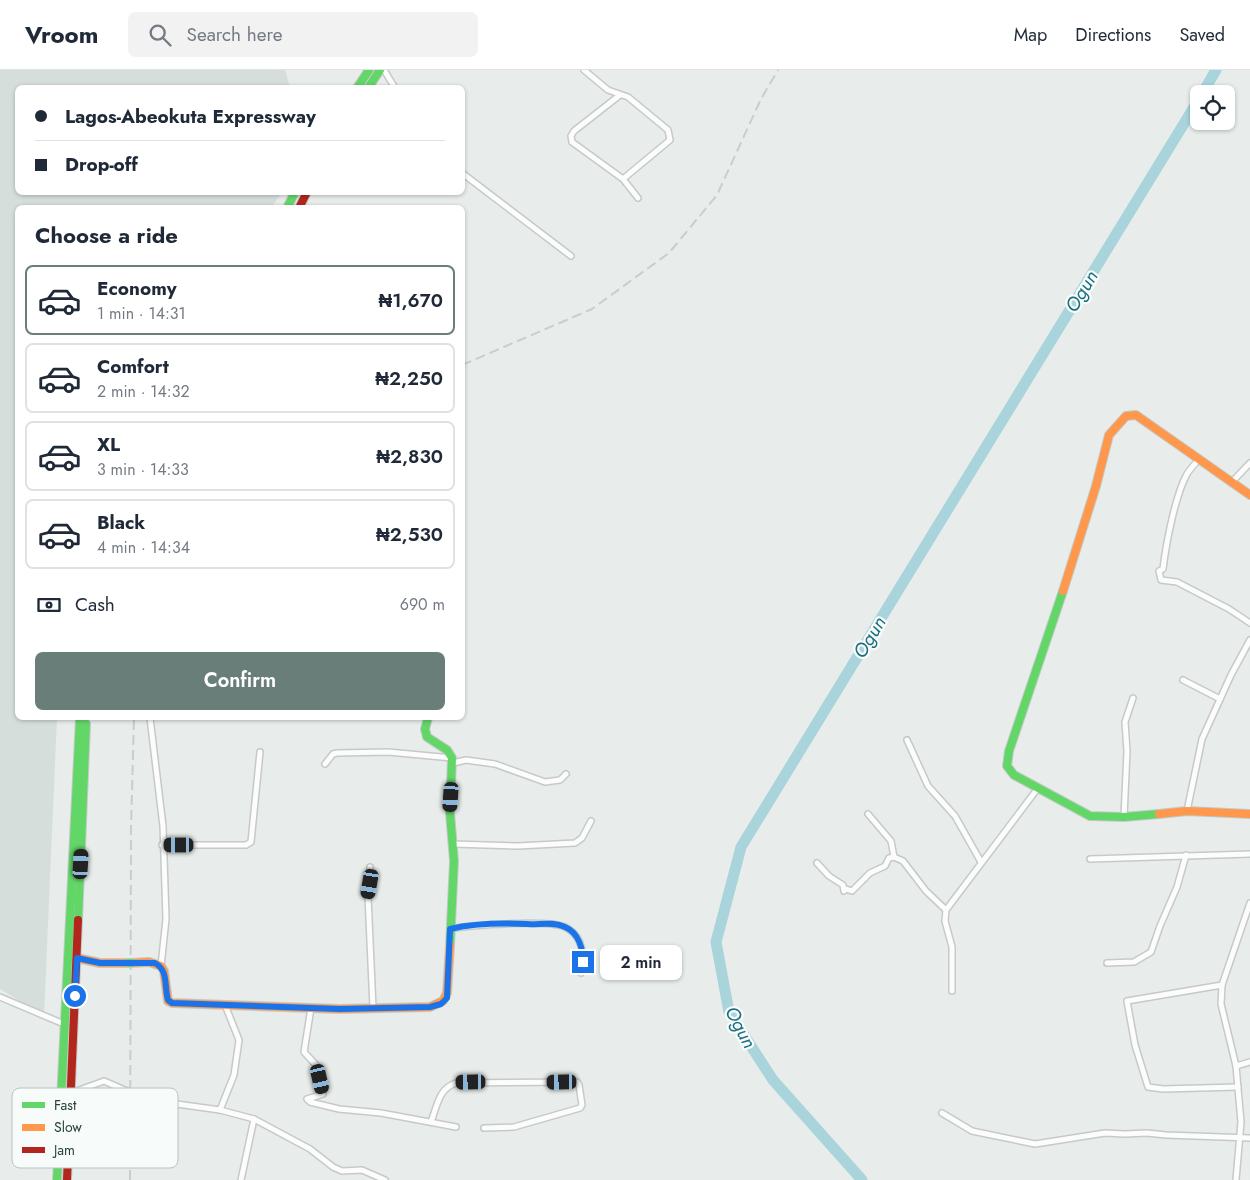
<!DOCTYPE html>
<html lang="en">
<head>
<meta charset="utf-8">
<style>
  body { margin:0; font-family:Jost,sans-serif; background:#f2f2f3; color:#1f2937; height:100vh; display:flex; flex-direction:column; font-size:19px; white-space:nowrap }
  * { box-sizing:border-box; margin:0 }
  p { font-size:16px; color:#747a83 }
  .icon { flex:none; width:28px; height:28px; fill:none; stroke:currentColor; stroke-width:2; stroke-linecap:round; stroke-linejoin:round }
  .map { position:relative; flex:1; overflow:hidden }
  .details { position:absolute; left:15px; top:135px; width:450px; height:515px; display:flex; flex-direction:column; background:#fff; border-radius:8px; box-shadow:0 1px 4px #0004 }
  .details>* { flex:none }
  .banner { position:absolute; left:15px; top:15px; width:450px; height:110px; border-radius:8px; box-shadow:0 1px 4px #0004; display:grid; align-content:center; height:110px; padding:0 20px; background:#fff }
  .fabs { position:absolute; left:1190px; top:15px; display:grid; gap:10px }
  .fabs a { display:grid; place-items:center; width:45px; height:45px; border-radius:8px; background:#fff; box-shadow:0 1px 4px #0004; font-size:25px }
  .end { position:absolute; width:22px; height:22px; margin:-11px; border:6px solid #1a73e8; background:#fff; box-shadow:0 0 0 2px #fff }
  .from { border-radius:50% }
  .bubble { position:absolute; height:35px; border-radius:8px; background:#fff; box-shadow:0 1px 4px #0004; font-size:16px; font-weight:600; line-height:35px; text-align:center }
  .car { position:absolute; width:15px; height:30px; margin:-15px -8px; border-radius:6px; box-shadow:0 0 4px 1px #0007; background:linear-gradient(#222 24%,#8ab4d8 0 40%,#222 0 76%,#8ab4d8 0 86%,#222 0) }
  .banner b { display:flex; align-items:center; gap:18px; height:48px; font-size:19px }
  .banner b+b { border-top:1px solid #e0e1e3 }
  .banner i { width:12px; height:12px; background:#1f2937 }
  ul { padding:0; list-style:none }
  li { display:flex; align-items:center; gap:15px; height:70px; margin:0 10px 8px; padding:0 10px; border:2px solid #e0e1e3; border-radius:8px }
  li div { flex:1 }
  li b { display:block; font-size:19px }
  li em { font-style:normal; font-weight:600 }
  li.current { border-color:#697e78 }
  li>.icon { width:45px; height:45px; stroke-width:1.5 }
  h2 { padding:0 20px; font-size:22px; line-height:60px }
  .pay { display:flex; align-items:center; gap:12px; height:55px; padding:0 20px; font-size:19px }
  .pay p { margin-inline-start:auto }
  .button { display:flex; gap:10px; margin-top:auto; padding:10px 20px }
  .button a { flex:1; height:58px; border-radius:8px; background:#697e78; color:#fff; font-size:20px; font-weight:600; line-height:58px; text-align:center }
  header { display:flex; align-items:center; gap:30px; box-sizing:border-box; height:70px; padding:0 25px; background:#fff; border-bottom:1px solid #e0e1e3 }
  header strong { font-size:24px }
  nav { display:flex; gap:28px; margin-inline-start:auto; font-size:18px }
  .search { width:350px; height:45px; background:#f2f2f3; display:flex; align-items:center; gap:12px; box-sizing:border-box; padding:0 18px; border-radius:8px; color:#747a83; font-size:19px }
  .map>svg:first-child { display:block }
  .built { fill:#d6dedb }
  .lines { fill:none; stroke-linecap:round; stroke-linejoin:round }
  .river { stroke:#a9d4db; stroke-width:11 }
  .street-casing { stroke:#c5cac8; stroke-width:8 }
  .fast-casing { stroke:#c3cbc8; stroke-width:10 }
  .slow-casing { stroke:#c3cbc8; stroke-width:10 }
  .jam-casing { stroke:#c3cbc8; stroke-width:10 }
  .street { stroke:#fcfcfc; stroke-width:5 }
  .fast { stroke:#63d668; stroke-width:8 }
  .slow { stroke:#ff974d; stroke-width:8 }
  .jam { stroke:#b3261e; stroke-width:8 }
  .rail { stroke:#c9cdcc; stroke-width:2; stroke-dasharray:10 5; stroke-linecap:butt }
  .street-bridge-casing { stroke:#c5cac8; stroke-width:8; stroke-linecap:butt }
  .fast-bridge-casing { stroke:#c3cbc8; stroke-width:10; stroke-linecap:butt }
  .street-bridge { stroke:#fcfcfc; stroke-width:5 }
  .fast-bridge { stroke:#63d668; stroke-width:8 }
  .route { stroke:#1a73e8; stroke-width:6 }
  .labels { text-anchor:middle; stroke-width:4.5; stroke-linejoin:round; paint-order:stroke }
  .water-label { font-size:19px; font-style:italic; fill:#1c6f80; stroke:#f7fbf9 }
  .key { fill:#f7fbf9; stroke:#b8c4c0; stroke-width:1 }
  .key-label { font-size:14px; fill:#24423a }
</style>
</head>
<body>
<header>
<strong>Vroom</strong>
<div class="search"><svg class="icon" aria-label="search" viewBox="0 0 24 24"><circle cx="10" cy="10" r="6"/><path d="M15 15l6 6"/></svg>Search here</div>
<nav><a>Map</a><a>Directions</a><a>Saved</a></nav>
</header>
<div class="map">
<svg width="1250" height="1110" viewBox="0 0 1250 1110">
  <rect width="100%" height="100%" fill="#e8edeb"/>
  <polygon class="built" points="0,0 285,0 290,17 18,18 18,122 281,123 272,137 18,138 18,648 57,648 44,946 0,919"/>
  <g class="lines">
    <g class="river">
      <polyline points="1202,24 1216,0"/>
      <polyline points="862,1110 773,1010 729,942 716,872 741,777 1199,29"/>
    </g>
    <defs>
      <g id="street">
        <polyline points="384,0 395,18"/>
        <polyline points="584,0 608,20 628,27 668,60 670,70 623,109"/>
        <polyline points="620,25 574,61 571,66 572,72 623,109 638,128"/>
        <polyline points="462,103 571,186"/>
        <path d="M1199,389C1195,394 1190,399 1187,404C1175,426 1166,474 1163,499L1159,501L1161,510L1177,512L1229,539L1250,553"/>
        <polyline points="1231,413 1250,393"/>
        <polyline points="1183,610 1220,629"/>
        <polyline points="150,648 163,756 166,849 161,896"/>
        <polyline points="907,670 928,716 955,746 981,792"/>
        <polyline points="453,693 466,690 495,694 545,712 560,710 566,704"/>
        <polyline points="325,694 333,684 337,683 388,682 452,688"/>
        <polyline points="1187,741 1202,669 1231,605 1250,570"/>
        <polyline points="868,744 891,771 894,787 903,791 926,821 946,840 945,851 952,877 952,921"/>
        <polyline points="1124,747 1127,681 1125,652 1133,628"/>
        <polyline points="453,774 518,776 575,773 582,768 591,751"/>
        <polyline points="162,775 246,775 251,772 260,682"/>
        <polyline points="1090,789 1250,784"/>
        <polyline points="817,793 829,806 843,815 844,821 846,819 852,821 870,803 885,796 889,788 894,787"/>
        <polyline points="370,797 368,826 373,938"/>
        <polyline points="946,840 1038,718"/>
        <path d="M450,859C470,855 552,849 567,858C584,868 584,886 581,903"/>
        <polyline points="1107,893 1134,892 1151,882 1160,856 1177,817 1186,785"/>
        <polyline points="1222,915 1127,931 1135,975 1148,1017 1163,1019 1238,1017"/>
        <polyline points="0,927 64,954"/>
        <polyline points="311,938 304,982 316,995 323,1024 307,1029 310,1032 339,1039 381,1043 456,1057"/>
        <polyline points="1236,996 1250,992"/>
        <polyline points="71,1023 104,1011 127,1021"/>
        <polyline points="133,1024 148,1030 220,1040 254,1049 310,1079 333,1097 342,1101 362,1100 385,1110"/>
        <polyline points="220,1040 234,1005 239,970 225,935"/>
        <polyline points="942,1043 972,1061 1035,1074 1105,1063 1125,1064 1147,1063 1166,1065 1250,1068"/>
        <path d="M431,1052C437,1036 439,1018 456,1013L577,1012L579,1015L582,1035L580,1038L514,1057L484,1058"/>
        <polyline points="241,1110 254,1049"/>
        <polyline points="1236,1110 1241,1052 1236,996 1221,934 1222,915 1250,833"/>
      </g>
      <g id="fast">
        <polyline points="357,18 369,0"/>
        <polyline points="368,18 380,0"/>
        <polyline points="287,138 295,122"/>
        <polyline points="1063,521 1009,681 1007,696 1014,705 1090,746 1124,747 1159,744"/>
        <polyline points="428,648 425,659 427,667 447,680 452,688 450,743 454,791 450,875"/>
        <polyline points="78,850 86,654"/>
        <polyline points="57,1110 80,648"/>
      </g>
      <g id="slow">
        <polyline points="1063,521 1096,416 1109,365 1126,346 1136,345 1250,425"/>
        <polyline points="1159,744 1187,741 1250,744"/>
        <polyline points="77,888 100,893 128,893"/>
        <polyline points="131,893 149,892 161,896 164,901 168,931 172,933 340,939 430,937 443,931 447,923 450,875"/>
      </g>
      <g id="jam">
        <polyline points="299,138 307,122"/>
        <polyline points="67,1110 78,850"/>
      </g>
    </defs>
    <use href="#street" class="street-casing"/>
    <use href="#fast" class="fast-casing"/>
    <use href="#slow" class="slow-casing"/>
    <use href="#jam" class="jam-casing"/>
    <use href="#street" class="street"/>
    <use href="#fast" class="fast"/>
    <use href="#slow" class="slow"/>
    <use href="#jam" class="jam"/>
    <g class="rail">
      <polyline points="462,295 592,239 669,183 717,125 761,29 778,0"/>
      <polyline points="130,1110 131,758 134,648"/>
    </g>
    <defs>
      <polyline id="street-bridge" points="127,1021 133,1024"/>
      <polyline id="fast-bridge" points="128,893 131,893"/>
    </defs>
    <use href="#street-bridge" class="street-bridge-casing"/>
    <use href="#fast-bridge" class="fast-bridge-casing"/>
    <use href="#street-bridge" class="street-bridge"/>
    <use href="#fast-bridge" class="fast-bridge"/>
  </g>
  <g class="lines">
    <path class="route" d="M75,926L77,888L100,893H155C169,901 164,917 168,930L172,933L340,939L430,937L441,934L447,928L450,859C475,853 502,853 527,854C539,855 553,851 565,857C579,863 583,879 583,892"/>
  </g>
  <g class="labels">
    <g class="water-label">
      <text transform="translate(1081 221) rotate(-59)" y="7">Ogun</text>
      <text transform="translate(869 567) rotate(-59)" y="7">Ogun</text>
      <text transform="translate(741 957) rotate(62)" y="7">Ogun</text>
    </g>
  </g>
  <rect x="12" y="1018" width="166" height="80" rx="8" class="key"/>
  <rect x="22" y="1032" width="23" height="6" fill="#63d668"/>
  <rect x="22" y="1054" width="23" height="7" fill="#ff974d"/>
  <rect x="22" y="1077" width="23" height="6" fill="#b3261e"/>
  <g class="key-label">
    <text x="54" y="1040">Fast</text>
    <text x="54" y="1062">Slow</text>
    <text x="54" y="1085">Jam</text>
  </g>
</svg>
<div class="fabs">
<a><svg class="icon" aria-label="locate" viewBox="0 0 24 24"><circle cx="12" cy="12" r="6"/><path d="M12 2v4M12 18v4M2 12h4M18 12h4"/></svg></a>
</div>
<i class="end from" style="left:75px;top:926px"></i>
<i class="end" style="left:583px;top:892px"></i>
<div class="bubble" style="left:600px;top:875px;width:82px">2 min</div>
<i class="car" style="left:451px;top:727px;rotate:184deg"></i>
<i class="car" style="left:179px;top:775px;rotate:270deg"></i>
<i class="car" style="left:81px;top:794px;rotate:3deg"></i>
<i class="car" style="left:370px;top:814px;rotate:190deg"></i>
<i class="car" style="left:320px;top:1009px;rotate:167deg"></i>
<i class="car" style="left:471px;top:1012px;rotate:269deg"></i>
<i class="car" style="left:562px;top:1012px;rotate:269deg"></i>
<div class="banner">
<b><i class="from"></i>Lagos-Abeokuta Expressway</b>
<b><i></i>Drop-off</b>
</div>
<section class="details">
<h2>Choose a ride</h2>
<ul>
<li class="current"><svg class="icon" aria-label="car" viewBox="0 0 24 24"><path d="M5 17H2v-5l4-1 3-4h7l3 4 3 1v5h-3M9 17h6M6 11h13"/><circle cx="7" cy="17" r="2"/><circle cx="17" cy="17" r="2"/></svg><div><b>Economy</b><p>1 min · 14:31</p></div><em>₦1,670</em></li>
<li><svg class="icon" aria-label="car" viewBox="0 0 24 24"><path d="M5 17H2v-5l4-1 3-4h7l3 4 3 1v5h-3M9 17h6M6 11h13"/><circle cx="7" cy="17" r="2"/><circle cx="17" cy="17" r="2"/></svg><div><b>Comfort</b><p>2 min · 14:32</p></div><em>₦2,250</em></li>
<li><svg class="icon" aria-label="car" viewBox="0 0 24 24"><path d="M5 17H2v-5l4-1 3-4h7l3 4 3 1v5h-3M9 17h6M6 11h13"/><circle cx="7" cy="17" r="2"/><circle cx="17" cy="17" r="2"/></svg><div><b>XL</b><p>3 min · 14:33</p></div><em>₦2,830</em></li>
<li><svg class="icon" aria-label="car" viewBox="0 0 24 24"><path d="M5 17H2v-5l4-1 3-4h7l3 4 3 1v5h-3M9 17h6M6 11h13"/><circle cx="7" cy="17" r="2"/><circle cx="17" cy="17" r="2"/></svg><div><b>Black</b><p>4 min · 14:34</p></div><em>₦2,530</em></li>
</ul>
<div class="pay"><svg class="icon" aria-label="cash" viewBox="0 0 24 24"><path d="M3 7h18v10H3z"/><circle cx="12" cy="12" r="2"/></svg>Cash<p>690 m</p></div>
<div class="button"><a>Confirm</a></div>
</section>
</div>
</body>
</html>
